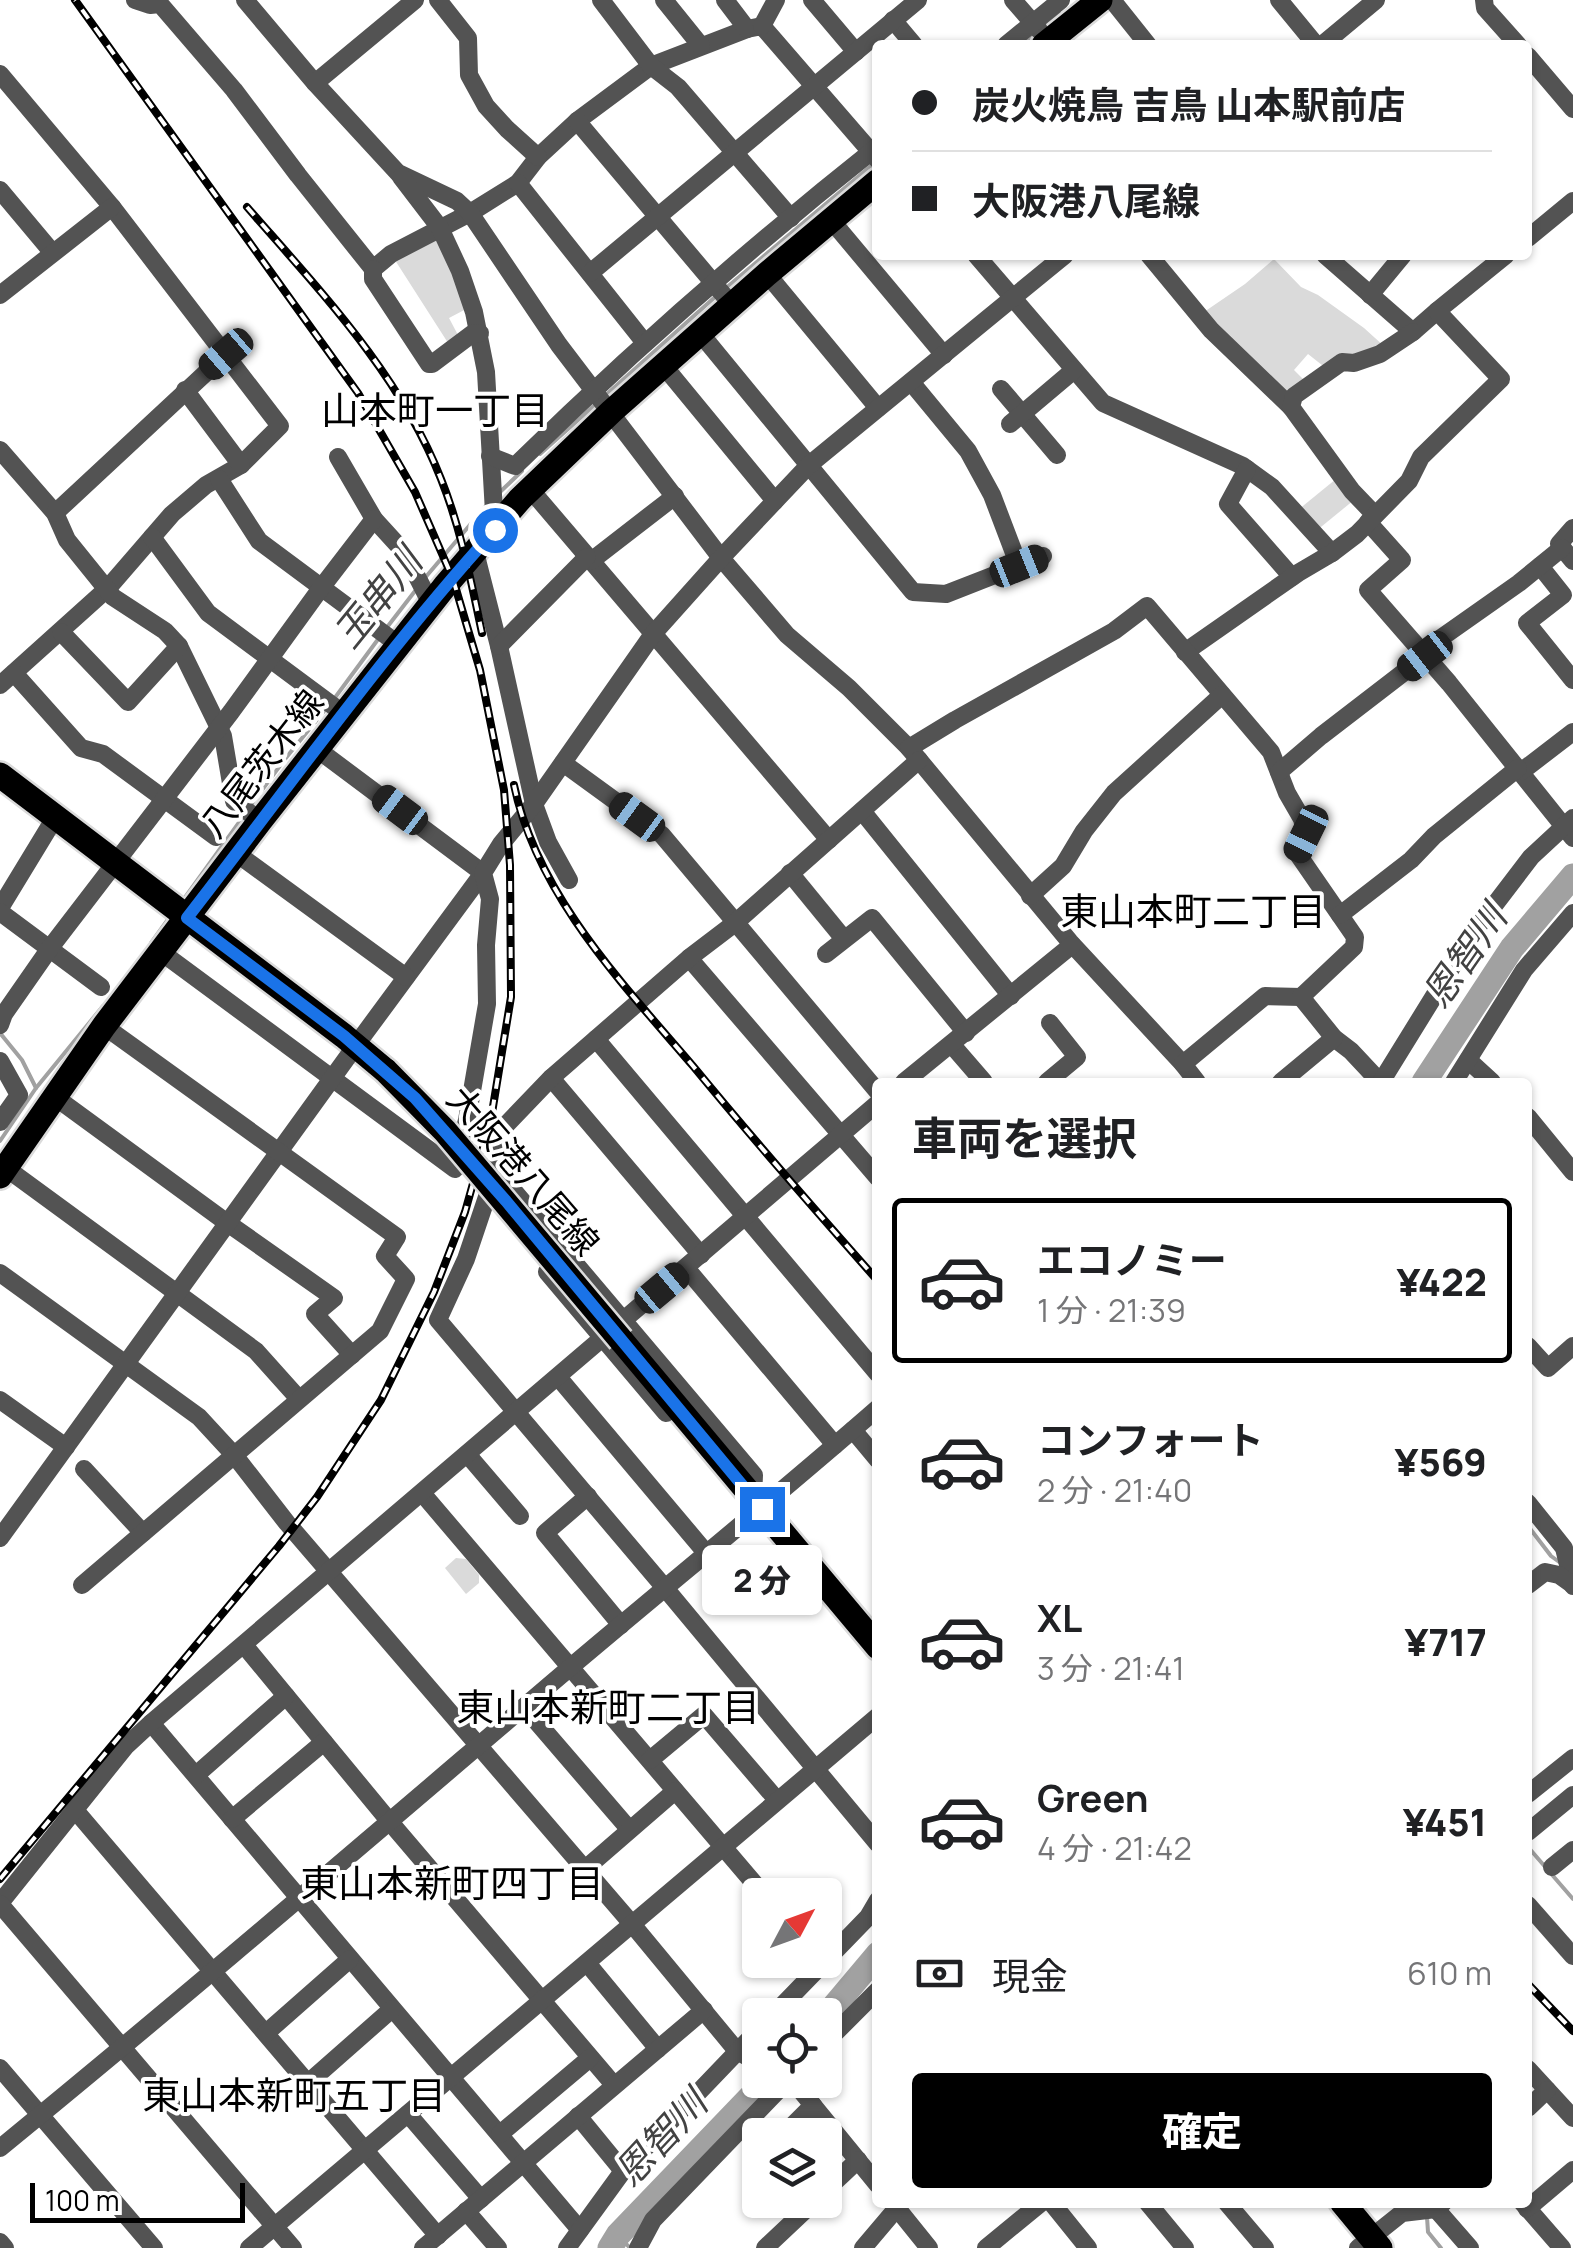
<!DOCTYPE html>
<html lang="ja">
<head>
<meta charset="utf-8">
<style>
  body { margin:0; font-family:Manrope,"Noto Sans JP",sans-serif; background:#f2f2f2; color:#202124; height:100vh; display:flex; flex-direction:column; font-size:38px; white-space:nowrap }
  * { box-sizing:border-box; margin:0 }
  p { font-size:32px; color:#757577 }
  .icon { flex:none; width:55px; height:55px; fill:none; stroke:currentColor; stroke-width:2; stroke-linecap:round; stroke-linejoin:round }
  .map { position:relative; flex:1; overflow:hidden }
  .details { position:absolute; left:872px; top:1078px; width:660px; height:1130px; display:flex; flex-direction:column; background:#fff; border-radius:10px; box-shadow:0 2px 8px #0004 }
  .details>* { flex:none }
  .guide { position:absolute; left:872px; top:40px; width:660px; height:220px; border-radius:10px; box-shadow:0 2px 8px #0004; display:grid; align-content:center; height:220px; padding:0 40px; background:#fff }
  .needle { width:65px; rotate:49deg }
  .controls { position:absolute; left:742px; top:1878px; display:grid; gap:20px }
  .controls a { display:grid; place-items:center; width:100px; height:100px; border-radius:10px; background:#fff; box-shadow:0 2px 8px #0004; font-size:50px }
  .scale { position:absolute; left:30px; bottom:25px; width:215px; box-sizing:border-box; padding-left:10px; border:5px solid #000; border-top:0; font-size:28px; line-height:35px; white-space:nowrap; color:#000; -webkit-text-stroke:8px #fff; paint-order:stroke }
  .end { position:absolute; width:45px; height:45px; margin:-22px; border:12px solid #1a73e8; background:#fff; box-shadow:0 0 0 5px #fff }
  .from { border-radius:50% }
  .bubble { position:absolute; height:70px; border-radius:10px; background:#fff; box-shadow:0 2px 8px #0004; font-size:32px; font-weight:800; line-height:70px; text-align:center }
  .car { position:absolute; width:30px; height:60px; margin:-30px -15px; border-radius:12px; box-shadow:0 0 8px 2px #0007; background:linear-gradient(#222 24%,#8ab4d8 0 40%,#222 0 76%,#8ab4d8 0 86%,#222 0) }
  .guide b { display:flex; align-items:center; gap:35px; height:95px; font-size:38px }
  .guide b+b { border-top:2px solid #e0e0e0 }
  .guide i { width:25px; height:25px; background:#202124 }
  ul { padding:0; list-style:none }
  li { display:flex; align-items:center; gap:30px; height:165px; margin:0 20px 15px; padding:0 20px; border:5px solid transparent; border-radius:10px }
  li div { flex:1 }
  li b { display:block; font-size:38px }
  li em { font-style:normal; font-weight:800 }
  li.selected { border-color:#000 }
  li>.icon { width:90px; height:90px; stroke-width:1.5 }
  h2 { padding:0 40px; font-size:45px; line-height:120px }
  .pay { display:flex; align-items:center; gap:25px; height:110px; padding:0 40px; font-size:38px }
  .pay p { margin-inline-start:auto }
  .primary-button { display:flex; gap:20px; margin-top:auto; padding:20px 40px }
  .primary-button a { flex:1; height:115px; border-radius:10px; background:#000; color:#fff; font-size:40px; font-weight:800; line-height:115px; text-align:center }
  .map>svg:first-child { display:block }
  .green { fill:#dadada }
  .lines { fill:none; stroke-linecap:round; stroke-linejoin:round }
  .stream { stroke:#a1a1a1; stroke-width:4 }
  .river { stroke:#a1a1a1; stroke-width:25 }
  .primary-casing { stroke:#dbdbdb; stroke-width:30 }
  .minor { stroke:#535353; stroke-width:18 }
  .primary { stroke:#000; stroke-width:25 }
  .rail-casing { stroke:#000; stroke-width:8 }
  .rail { stroke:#fff; stroke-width:4; stroke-dasharray:11; stroke-linecap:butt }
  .primary-bridge-casing { stroke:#dbdbdb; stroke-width:30; stroke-linecap:butt }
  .primary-bridge { stroke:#000; stroke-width:25 }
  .route { stroke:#1a73e8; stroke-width:12 }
  .labels { text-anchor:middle; stroke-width:8; stroke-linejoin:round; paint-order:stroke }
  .street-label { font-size:35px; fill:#000; stroke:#fff }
  .neighbourhood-label { font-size:38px; fill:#000; stroke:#fff }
  .water-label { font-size:38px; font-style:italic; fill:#424242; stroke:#fff }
</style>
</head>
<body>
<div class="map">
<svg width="1573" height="2248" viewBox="0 0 1573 2248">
  <rect width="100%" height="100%" fill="#fff"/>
  <g class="green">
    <polygon points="436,232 468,308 449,318 459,337 450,346 393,257"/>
    <polygon points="1274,259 1301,287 1318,295 1364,328 1385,347 1327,369 1308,354 1294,370 1307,383 1289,397 1204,312 1245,284"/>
    <polygon points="1336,479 1354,500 1316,531 1298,510"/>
    <polygon points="456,1558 466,1559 479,1575 479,1583 466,1594 445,1568"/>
  </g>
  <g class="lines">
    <g class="stream">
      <polyline points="1044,26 1059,13"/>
      <polyline points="1021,45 1033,35"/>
      <polyline points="726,288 872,165"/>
      <polyline points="607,394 715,297"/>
      <polyline points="540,454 596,404"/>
      <polyline points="500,492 522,471"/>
      <polyline points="424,579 486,506"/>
      <polyline points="388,626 415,591"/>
      <polyline points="334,699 379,638"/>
      <polyline points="251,805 285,759 325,710"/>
      <polyline points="181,903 243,817"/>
      <polyline points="151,943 169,918"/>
      <polyline points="0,1033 22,1060 36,1088"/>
      <polyline points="0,1141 36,1088 103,1006"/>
      <polyline points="1528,1526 1551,1556 1562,1564"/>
      <polyline points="1528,1847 1573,1899"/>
      <polyline points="1427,2217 1428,2232 1441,2248"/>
      <polyline points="618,2235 630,2248"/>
    </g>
    <g class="river">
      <polyline points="1424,1082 1512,948 1573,876"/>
      <polyline points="825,2017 878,1954"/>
      <polyline points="610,2248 618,2235 767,2080"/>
    </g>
    <defs>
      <g id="primary">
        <polyline points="1044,45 1100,0"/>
        <polyline points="0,775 344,1036 386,1071"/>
        <polyline points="0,1176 104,1026 260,821 445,586 520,499 612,411 767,274 878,181"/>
        <polyline points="621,1340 878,1647"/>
        <polyline points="1342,2202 1380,2248"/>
      </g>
    </defs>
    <use href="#primary" class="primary-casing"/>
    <g class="minor">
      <polyline points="135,0 150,5 160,4 234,90 298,175 373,269 391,254 470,213 518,183 538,157 577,121 651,66 747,29 762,26 878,160"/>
      <polyline points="245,0 315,83 398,173 457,201 470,213 559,345 721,558 787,635 849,688 909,748 1070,942 1183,1064 1197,1082"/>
      <polyline points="438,0 468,38 469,75 486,106 507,129 538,157"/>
      <polyline points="601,0 651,66 678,87 791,218"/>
      <polyline points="664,0 701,46"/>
      <polyline points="725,0 747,29"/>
      <polyline points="812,0 856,52"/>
      <polyline points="1013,0 1039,30"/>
      <polyline points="1112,0 1148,45"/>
      <polyline points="1279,0 1316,45"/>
      <polyline points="1484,0 1485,8 1518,45"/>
      <polyline points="893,20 914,45"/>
      <polyline points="762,26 776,0"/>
      <polyline points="1006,45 1061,0"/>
      <polyline points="1322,45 1376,0"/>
      <polyline points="1528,56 1573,109"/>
      <polyline points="0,74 112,207 280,426 241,465 206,485 172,514 108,588 0,685"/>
      <polyline points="315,83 415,0"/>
      <polyline points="577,121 732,305"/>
      <polyline points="401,177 440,228 460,271 474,312 486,372 495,530"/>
      <polyline points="518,183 645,343"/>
      <polyline points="0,190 52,252"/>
      <polyline points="831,220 944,355"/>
      <polyline points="1528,238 1573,201"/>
      <polyline points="976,255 1103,403 1243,466 1272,487 1332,553"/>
      <polyline points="1149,255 1211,330 1291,407"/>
      <polyline points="1325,255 1413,332 1437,311"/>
      <polyline points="373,269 373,279 429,364 432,364 472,334 480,333"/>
      <polyline points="590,273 918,0"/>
      <polyline points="767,274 878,408"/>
      <polyline points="0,295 112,207"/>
      <polyline points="1370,295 1403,255"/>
      <polyline points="700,333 913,592 946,594 1043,556"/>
      <polyline points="663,365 775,501"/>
      <polyline points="911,382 968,451 992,495 1019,566"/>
      <polyline points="1001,389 1057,455"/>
      <polyline points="185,390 241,465"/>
      <polyline points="1010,424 1074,370"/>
      <polyline points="0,450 55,513 67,540 113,597 165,631 179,646 223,736 234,801 260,821"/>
      <path d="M490,456L515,466C630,353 751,247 877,147"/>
      <polyline points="338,457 374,519 405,553 431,604"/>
      <polyline points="1247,469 1228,504 1292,577"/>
      <polyline points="219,479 259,541 399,645"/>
      <polyline points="530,489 829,840"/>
      <polyline points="55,513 225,355"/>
      <polyline points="1375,515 1352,491 1291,407 1294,396 1342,362 1354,363 1380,354 1413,332"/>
      <polyline points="1368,522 1402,560 1368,590 1449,683 1573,838"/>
      <polyline points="1573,528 1559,544 1573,561"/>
      <polyline points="152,537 208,613 344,714"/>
      <polyline points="475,552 499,646 534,804 548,842 569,880"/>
      <polyline points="591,561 675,496"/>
      <polyline points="1540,566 1563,595 1527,623 1573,680"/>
      <polyline points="61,632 128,702 179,646"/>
      <polyline points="499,646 587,557"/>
      <polyline points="1185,652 1298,573 1332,553 1357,534 1409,481 1421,457 1501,379 1437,311 1506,255"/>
      <polyline points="1421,652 1519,583 1562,548"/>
      <polyline points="14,673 81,748 103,754 216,837"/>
      <polyline points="909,748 955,720 1114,631 1147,606 1271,752 1287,793 1302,819 1306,835 1297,853 1355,937 1354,947 1301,997 1265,996 1183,1064"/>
      <polyline points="317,749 483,873 362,1037"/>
      <polyline points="563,763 662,835 878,1092"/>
      <polyline points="1522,771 1573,732"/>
      <polyline points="1279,772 1321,736 1425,656"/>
      <polyline points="862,811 1011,996"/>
      <polyline points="236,853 406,977"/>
      <polyline points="790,873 844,939"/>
      <polyline points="1030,896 1063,866 1084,831 1114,793 1222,695"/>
      <polyline points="0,908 56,816"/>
      <polyline points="0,912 101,987"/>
      <polyline points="1340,915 1411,860 1434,836 1518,768"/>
      <polyline points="161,952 455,1169 467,1120 487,1004 486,945 490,899 483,873 501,844 534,804 653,634 721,558 809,465 1065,255"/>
      <polyline points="826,954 872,918 966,1033"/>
      <polyline points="689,958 878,1178"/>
      <polyline points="1301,997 1334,1038 1351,1051 1380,1082"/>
      <polyline points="0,1025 4,1014 50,948 231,712 321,588 374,519"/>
      <polyline points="596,1039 878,1374"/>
      <polyline points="952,1045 984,1082"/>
      <polyline points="1468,1060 1492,1082"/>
      <polyline points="0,1061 19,1095 0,1122"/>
      <polyline points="551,1078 701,1255"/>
      <polyline points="904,1082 1072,945"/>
      <polyline points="1047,1082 1077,1057 1050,1023"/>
      <polyline points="1281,1082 1334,1038"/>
      <polyline points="1381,1082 1473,933 1531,857 1573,818"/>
      <polyline points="1454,1082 1524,970 1573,913"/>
      <polyline points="55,1097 226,1222 334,1298 315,1314 352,1355"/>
      <polyline points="1528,1117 1573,1172"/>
      <polyline points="6,1168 256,1351 299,1399"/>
      <polyline points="496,1170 754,1475 753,1498 749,1497"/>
      <polyline points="686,1268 835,1445"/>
      <polyline points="547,1272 666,1413"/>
      <polyline points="0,1273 199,1417 235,1456 287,1523 632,1924 737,2051 760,2064"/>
      <polyline points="1528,1346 1548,1368 1573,1346"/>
      <polyline points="558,1377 707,1554"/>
      <polyline points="0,1400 66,1447"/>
      <polyline points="853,1430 878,1460"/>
      <polyline points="467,1454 520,1516"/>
      <polyline points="84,1469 143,1533"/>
      <polyline points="422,1493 764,1895"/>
      <polyline points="588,1496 545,1533 621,1625"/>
      <polyline points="1528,1503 1564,1548 1573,1586"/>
      <polyline points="0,1538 349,1055"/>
      <polyline points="82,1585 380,1331 406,1279 385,1256 397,1237 104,1026"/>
      <polyline points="1528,1585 1545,1572 1559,1575 1573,1585"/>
      <polyline points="244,1645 390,1822 614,2085"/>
      <polyline points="524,1707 629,1829"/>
      <polyline points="151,1723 580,2230"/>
      <polyline points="650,1760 704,1715 777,1800"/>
      <polyline points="196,1775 286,1696"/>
      <polyline points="1528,1794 1573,1758"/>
      <polyline points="75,1810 438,2236"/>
      <polyline points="232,1819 324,1742"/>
      <polyline points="1528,1832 1573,1795"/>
      <polyline points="878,1844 665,1588 438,1320 466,1259 496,1170 505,1126 551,1078 689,958 735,923 919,760"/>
      <polyline points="1552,1867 1573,1850"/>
      <polyline points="585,1869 675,1791"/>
      <polyline points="0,1903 125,1747 151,1723 878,1103"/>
      <polyline points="0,1904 293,2248"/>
      <polyline points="1528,1905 1573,1956"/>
      <polyline points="587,1963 658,2049"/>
      <polyline points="773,2015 868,1917 878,1900"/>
      <polyline points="266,2033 350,1959"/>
      <polyline points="825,2043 878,1990"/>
      <polyline points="0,2068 154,2248"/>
      <polyline points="1528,2069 1573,2118"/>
      <polyline points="789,2080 798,2087 878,2185"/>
      <polyline points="308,2083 392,2009"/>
      <polyline points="1528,2108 1547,2090"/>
      <polyline points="408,2114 481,2199"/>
      <polyline points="578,2116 623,2171"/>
      <polyline points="500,2134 590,2058"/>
      <polyline points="783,2135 813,2105"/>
      <path d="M0,2148C191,1992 378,1831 566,1671C670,1583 775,1498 878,1408"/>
      <polyline points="755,2162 760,2157"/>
      <polyline points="825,2191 858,2160"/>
      <polyline points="892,2202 929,2248"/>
      <polyline points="1051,2202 1088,2248"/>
      <polyline points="1147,2202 1185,2248"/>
      <polyline points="1226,2202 1265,2248"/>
      <polyline points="1522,2202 1562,2248"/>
      <polyline points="1436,2209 1470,2248"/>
      <polyline points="1527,2209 1573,2170"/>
      <polyline points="466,2211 498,2248"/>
      <polyline points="0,2242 5,2248"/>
      <polyline points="249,2248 878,1716"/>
      <polyline points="423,2248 704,2010"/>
      <polyline points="567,2248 623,2171 760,2028"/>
      <polyline points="638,2248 653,2220 788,2080"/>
      <polyline points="765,2248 816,2200"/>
      <polyline points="863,2248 902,2202"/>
      <polyline points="986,2248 1042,2202"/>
      <polyline points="1358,2248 1402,2213 1436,2209 1444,2202"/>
    </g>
    <use href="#primary" class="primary"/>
    <defs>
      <g id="rail">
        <path d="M247,207C320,291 400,374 441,479C461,529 471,581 482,633"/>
        <path d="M514,785C537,895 622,983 693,1066C753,1139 815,1210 878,1281"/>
        <polyline points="0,1879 279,1546 317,1497 381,1400 434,1292 465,1212 491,1119 511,997 510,865 504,790 480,670 453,579 415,492 358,393 75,0"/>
        <polyline points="1528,1984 1573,2031"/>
      </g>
    </defs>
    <use href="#rail" class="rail-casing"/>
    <use href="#rail" class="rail"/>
    <defs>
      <polyline id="primary-bridge" points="386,1071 445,1131 621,1340"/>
    </defs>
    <use href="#primary-bridge" class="primary-bridge-casing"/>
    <use href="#primary-bridge" class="primary-bridge"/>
  </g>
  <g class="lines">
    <path class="route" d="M495,530C384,652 288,788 187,918L344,1036L415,1098L506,1201L762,1509"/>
  </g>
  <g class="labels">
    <g class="street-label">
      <text transform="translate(262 764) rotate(-52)" y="12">八尾茨木線</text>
      <text transform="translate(523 1171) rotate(49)" y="12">大阪港八尾線</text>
    </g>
    <g class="neighbourhood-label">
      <text x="435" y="424">山本町一丁目</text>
      <text x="1193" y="925">東山本町二丁目</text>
      <text x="608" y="1721">東山本新町二丁目</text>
      <text x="452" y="1897">東山本新町四丁目</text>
      <text x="294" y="2109">東山本新町五丁目</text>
    </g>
    <g class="water-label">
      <text transform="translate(378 598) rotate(-51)" y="13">玉串川</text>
      <text transform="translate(1465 956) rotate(-55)" y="13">恩智川</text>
      <text transform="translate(661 2138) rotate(-47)" y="13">恩智川</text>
    </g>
  </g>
</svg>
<div class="controls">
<a><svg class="needle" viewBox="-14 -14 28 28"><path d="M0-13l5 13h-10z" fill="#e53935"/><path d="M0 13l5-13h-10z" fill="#757577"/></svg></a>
<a><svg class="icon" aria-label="locate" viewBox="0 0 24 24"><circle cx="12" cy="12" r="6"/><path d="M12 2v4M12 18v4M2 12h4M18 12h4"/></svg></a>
<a><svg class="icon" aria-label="layers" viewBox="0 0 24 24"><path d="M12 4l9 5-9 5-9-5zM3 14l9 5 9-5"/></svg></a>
</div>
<div class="scale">100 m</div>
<i class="end from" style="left:495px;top:530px"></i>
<i class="end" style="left:762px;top:1509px"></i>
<div class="bubble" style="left:702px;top:1545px;width:120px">2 分</div>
<i class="car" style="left:226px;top:354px;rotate:229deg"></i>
<i class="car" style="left:1019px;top:566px;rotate:68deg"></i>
<i class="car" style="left:1425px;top:656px;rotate:232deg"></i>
<i class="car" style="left:400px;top:810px;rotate:307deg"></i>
<i class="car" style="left:637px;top:817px;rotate:306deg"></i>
<i class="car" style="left:1306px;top:834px;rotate:206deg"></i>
<i class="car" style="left:662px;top:1288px;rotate:50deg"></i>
<div class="guide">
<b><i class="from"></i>炭火焼鳥 吉鳥 山本駅前店</b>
<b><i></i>大阪港八尾線</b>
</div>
<section class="details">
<h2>車両を選択</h2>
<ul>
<li class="selected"><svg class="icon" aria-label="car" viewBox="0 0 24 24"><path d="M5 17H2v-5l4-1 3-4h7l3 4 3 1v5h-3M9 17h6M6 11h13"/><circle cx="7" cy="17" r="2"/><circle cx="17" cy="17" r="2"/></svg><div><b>エコノミー</b><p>1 分 · 21:39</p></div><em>¥422</em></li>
<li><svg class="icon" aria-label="car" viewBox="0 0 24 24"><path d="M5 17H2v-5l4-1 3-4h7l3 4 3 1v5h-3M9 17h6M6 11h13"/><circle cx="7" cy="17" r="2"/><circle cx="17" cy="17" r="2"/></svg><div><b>コンフォート</b><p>2 分 · 21:40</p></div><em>¥569</em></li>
<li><svg class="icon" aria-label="car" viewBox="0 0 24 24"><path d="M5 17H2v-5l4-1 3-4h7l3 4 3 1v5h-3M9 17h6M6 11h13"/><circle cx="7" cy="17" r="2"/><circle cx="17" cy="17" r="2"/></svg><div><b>XL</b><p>3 分 · 21:41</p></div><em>¥717</em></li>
<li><svg class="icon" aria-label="car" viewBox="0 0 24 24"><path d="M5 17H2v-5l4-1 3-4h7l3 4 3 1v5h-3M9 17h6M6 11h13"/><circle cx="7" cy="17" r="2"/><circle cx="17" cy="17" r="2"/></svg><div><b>Green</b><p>4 分 · 21:42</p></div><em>¥451</em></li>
</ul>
<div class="pay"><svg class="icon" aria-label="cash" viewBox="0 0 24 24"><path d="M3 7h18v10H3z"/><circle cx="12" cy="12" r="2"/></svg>現金<p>610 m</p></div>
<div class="primary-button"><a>確定</a></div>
</section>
</div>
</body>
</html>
